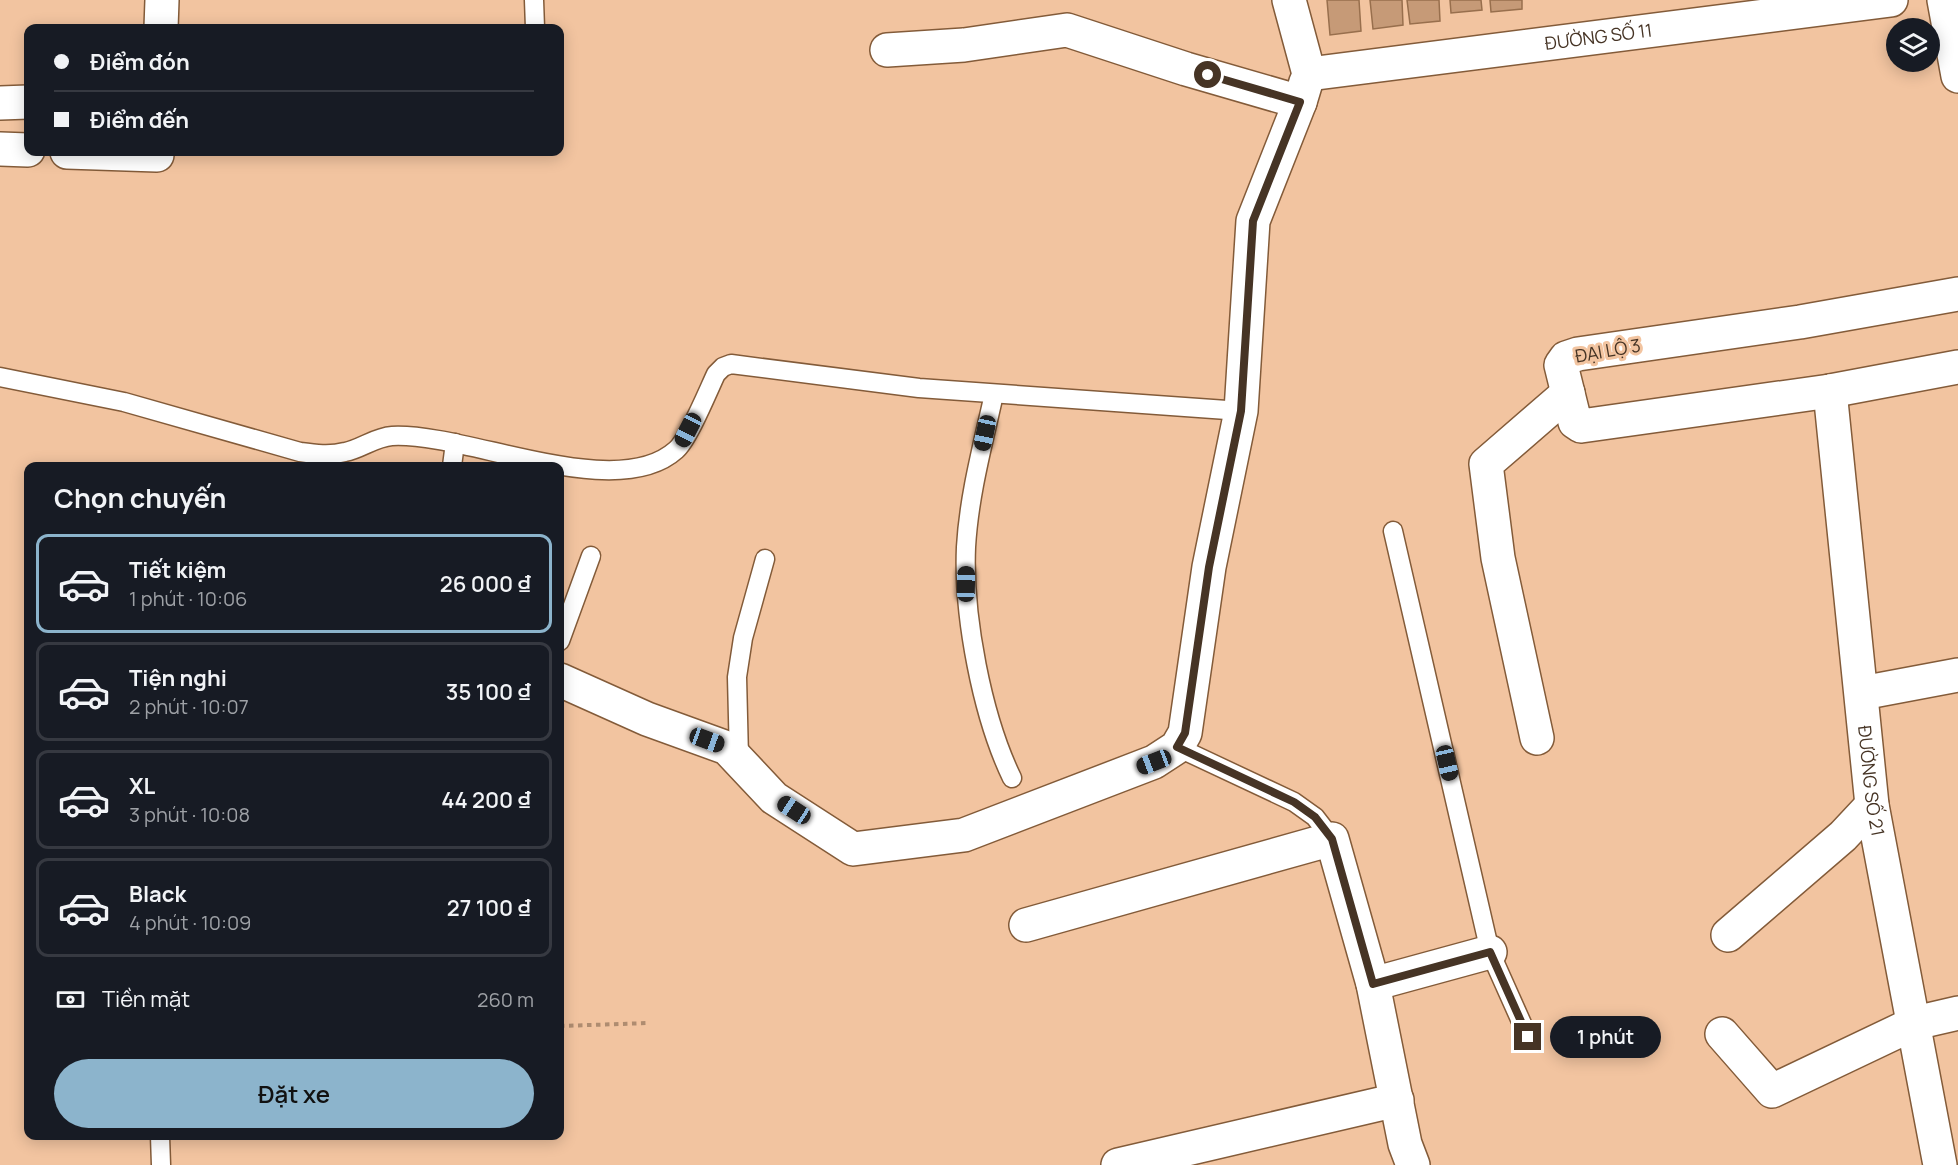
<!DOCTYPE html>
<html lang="vi">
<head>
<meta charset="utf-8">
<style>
  body { margin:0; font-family:Manrope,sans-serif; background:#20242c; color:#f1f3f6; height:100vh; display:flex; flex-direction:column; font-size:22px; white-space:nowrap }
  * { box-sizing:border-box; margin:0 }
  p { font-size:20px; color:#9ea1a6 }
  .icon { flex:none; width:33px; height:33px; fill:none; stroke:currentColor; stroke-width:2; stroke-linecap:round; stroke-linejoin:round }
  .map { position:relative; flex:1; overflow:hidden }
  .drawer { position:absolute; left:24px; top:462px; width:540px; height:678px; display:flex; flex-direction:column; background:#171b24; border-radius:12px; box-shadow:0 3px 15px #0003 }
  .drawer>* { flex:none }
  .guide { position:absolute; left:24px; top:24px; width:540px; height:132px; border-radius:12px; box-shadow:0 3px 15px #0003; display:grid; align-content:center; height:132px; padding:0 30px; background:#171b24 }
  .controls { position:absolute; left:1886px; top:18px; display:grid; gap:12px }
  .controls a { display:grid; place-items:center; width:54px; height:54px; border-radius:50%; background:#171b24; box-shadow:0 3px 15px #0003; font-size:30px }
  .end { position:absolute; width:27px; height:27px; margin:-14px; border:8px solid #463425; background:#fff; box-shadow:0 0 0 3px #fff }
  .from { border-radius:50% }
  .bubble { position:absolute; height:42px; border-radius:21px; background:#171b24; box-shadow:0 3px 15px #0003; font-size:20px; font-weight:600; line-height:42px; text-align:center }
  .car { position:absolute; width:18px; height:36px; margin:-18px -9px; border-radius:8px; box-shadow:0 0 4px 2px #0007; background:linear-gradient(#222 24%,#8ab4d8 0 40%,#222 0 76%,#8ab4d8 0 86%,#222 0) }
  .guide b { display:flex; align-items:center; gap:21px; height:57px; font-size:22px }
  .guide b+b { border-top:2px solid #363941 }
  .guide i { width:15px; height:15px; background:#f1f3f6 }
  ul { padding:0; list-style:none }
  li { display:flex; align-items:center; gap:18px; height:99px; margin:0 12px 9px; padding:0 18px; border:3px solid #363941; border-radius:12px }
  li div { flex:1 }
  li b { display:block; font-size:22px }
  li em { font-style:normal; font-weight:600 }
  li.current { border-color:#8cb4cc }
  li>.icon { width:54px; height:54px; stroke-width:1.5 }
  h2 { padding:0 30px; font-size:27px; line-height:72px }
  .pay { display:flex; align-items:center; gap:15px; height:66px; padding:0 30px; font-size:22px }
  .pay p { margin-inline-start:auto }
  .cta { display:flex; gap:12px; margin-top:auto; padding:12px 30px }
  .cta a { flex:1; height:69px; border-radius:36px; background:#8cb4cc; color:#111; font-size:24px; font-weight:600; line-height:69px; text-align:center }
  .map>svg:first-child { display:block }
  .building { fill:#c69a77; stroke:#986f4d; stroke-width:1.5 }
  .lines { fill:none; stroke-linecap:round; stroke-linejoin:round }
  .lane-casing { stroke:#835b39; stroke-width:21 }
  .street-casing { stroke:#835b39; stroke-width:36 }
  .secondary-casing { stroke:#835b39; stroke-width:36 }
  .path { stroke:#af8c70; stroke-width:4; stroke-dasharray:4.5 4.5; stroke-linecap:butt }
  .lane { stroke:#fff; stroke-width:18 }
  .street { stroke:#fff; stroke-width:33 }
  .secondary { stroke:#fff; stroke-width:33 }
  .route { stroke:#463425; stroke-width:8 }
  .labels { text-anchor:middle; stroke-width:6; stroke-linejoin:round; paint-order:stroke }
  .street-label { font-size:18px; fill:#463425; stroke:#f2c4a0 }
</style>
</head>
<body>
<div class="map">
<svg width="1958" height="1165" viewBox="0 0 1958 1165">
  <rect width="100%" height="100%" fill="#f2c4a0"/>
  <g class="building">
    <polygon points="1327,0 1359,0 1361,31 1330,35"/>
    <polygon points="1370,0 1402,0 1403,25 1373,29"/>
    <polygon points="1407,0 1439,0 1440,21 1410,24"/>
    <polygon points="1450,0 1481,0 1482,10 1451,13"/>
    <polygon points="1490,0 1522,0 1522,9 1491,12"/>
  </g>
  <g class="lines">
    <defs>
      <g id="lane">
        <polyline points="534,0 535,28"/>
        <path d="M0,377L124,402L300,452C315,454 330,456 345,452C361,449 375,437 392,436C466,432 616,504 676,450C688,440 708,391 716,374L723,367L731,364L919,388L1241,411"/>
        <path d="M994,394C983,444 969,495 966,547C963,616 982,716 1012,778"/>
        <polyline points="452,466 455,443"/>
        <polyline points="1393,531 1490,952 1528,1037"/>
        <polyline points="560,641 591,556"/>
        <polyline points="1177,747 1294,802 1315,817 1332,839"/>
        <polyline points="739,758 737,677 743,638 765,559"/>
        <polyline points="160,1136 161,1165"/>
      </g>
      <g id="street">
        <polyline points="1289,0 1309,74"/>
        <polyline points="1944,0 1958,76"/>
        <polyline points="161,28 162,0"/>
        <polyline points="887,50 964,45 1067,30 1186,69 1300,102 1306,82"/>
        <path id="s1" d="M1309,74L1891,0"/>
        <polyline points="0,103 28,102"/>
        <polyline points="0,149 28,150"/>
        <polyline points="67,152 157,155 157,152"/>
        <path id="s2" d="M1830,391L1872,805L1940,1165"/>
        <polyline points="560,680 647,719 727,748 774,798 853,849 964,835 1154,762 1177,747 1185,733 1209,567 1241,411 1253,221 1300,102"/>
        <polyline points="1862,693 1958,675"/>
        <polyline points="1537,738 1498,558 1486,464 1568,393"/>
        <polyline points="1026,925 1332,839 1373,984 1405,1144 1413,1165"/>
        <polyline points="1728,935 1843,836 1872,805"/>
        <polyline points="1373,984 1490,952"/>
        <polyline points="1722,1034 1772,1091 1915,1023 1958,1013"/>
        <polyline points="1118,1165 1397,1100"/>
      </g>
      <polyline id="secondary" points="1958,294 1800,322 1578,354 1566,358 1561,365 1575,422 1581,426 1830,391 1958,367"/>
    </defs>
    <use href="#lane" class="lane-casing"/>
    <use href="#street" class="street-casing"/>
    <use href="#secondary" class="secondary-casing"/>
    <polyline class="path" points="560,1026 649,1023"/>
    <use href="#lane" class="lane"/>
    <use href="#street" class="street"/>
    <use href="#secondary" class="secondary"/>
  </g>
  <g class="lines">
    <polyline class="route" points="1208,75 1300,102 1253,221 1241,411 1209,567 1185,733 1177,747 1294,802 1315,817 1332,839 1373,984 1490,952 1528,1037"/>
  </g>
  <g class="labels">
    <g class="street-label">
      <text dy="6" stroke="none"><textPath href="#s1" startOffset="292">ĐƯỜNG SỐ 11</textPath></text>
      <text transform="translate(1608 351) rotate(-10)" y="6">ĐẠI LỘ 3</text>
      <text dy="6" stroke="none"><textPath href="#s2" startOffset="392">ĐƯỜNG SỐ 21</textPath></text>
    </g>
  </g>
</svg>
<div class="controls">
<a><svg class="icon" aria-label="layers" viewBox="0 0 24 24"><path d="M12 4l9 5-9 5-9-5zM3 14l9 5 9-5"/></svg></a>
</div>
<i class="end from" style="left:1208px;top:75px"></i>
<i class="end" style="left:1528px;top:1037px"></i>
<div class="bubble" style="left:1550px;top:1016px;width:111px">1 phút</div>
<i class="car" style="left:688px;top:430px;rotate:207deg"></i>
<i class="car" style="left:985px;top:433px;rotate:192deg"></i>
<i class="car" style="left:966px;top:584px;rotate:1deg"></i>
<i class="car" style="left:707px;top:740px;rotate:110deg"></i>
<i class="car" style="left:1154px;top:762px;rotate:249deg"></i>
<i class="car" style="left:1447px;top:763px;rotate:167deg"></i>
<i class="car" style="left:794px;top:810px;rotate:303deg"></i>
<div class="guide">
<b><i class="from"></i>Điểm đón</b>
<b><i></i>Điểm đến</b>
</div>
<section class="drawer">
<h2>Chọn chuyến</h2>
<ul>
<li class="current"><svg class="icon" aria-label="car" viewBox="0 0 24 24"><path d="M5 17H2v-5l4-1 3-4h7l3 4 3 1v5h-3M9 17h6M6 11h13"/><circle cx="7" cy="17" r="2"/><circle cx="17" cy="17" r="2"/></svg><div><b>Tiết kiệm</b><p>1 phút · 10:06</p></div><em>26 000 ₫</em></li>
<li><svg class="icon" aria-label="car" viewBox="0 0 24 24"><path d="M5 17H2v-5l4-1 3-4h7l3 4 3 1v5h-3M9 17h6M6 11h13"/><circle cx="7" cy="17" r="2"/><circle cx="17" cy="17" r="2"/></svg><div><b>Tiện nghi</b><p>2 phút · 10:07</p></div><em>35 100 ₫</em></li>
<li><svg class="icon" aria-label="car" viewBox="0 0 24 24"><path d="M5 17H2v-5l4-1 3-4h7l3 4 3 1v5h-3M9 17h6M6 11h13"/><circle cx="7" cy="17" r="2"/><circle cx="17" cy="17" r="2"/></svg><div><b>XL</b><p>3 phút · 10:08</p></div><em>44 200 ₫</em></li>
<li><svg class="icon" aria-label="car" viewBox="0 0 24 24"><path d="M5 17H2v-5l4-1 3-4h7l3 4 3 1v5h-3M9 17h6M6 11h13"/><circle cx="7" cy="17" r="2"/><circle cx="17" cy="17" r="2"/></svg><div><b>Black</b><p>4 phút · 10:09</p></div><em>27 100 ₫</em></li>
</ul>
<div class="pay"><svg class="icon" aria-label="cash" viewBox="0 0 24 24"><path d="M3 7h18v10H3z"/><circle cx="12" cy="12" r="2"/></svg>Tiền mặt<p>260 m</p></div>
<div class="cta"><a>Đặt xe</a></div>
</section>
</div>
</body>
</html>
